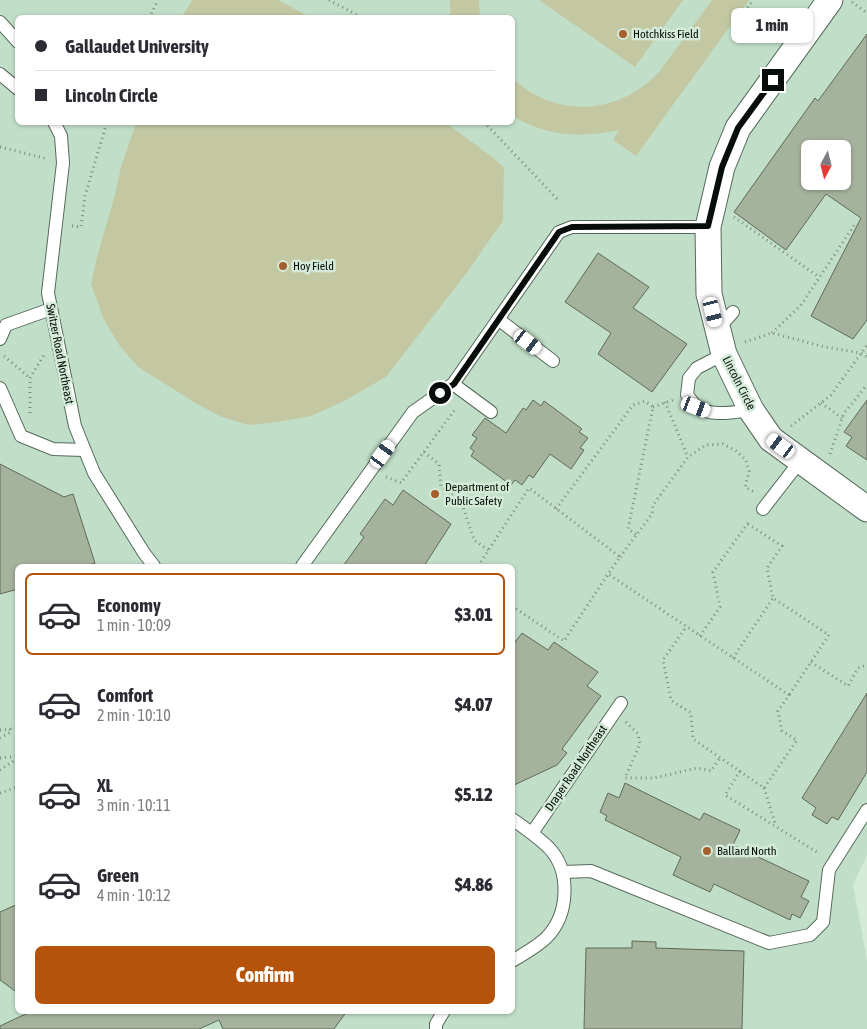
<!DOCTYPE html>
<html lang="en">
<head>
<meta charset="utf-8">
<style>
  body { margin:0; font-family:"Asap Condensed",sans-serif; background:#f2f2f3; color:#2b2b33; height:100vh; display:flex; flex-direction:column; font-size:19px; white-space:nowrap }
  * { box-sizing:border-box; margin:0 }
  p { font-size:16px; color:#7c7c81 }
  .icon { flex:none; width:28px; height:28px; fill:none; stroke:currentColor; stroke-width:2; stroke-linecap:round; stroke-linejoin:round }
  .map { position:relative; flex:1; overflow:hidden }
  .panel { position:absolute; left:15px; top:564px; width:500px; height:450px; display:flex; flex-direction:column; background:#fff; border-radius:8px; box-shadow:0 1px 4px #0004 }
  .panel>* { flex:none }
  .guide { position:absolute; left:15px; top:15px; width:500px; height:110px; border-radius:8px; box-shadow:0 1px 4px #0004; display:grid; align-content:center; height:110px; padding:0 20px; background:#fff }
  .needle { width:32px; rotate:187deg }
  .fabs { position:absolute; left:801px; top:140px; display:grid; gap:10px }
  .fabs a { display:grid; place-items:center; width:50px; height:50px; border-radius:8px; background:#fff; box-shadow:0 1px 4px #0004; font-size:25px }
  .end { position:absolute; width:22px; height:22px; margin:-11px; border:6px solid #070e09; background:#fff; box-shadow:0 0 0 2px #fff }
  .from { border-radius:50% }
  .bubble { position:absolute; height:35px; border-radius:8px; background:#fff; box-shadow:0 1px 4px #0004; font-size:16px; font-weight:800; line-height:35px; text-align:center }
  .car { position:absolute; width:15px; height:30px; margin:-15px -8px; border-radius:6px; box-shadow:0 0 4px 1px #0007; background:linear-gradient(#fff 24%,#345 0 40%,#fff 0 76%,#345 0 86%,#fff 0) }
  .guide b { display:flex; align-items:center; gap:18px; height:48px; font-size:19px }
  .guide b+b { border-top:1px solid #e1e1e2 }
  .guide i { width:12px; height:12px; background:#2b2b33 }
  ul { padding:9px 0 0; list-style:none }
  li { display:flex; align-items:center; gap:15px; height:82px; margin:0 10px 8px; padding:0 10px; border:2px solid transparent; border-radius:8px }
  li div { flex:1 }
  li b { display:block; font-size:19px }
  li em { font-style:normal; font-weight:800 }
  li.on { border-color:#b45309 }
  li>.icon { width:45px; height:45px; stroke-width:1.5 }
  .action { display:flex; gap:10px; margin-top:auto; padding:10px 20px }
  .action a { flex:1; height:58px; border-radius:8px; background:#b45309; color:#fff; font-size:20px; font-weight:800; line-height:58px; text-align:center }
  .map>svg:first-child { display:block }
  .built { fill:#c1dfc8; fill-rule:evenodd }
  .green { fill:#c3c8a3 }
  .building { fill:#a5b29c; stroke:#5e6a56; fill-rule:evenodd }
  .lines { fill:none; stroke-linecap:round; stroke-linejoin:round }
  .service-casing { stroke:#566a5b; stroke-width:14 }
  .minor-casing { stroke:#566a5b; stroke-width:27 }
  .path { stroke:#7b8c7f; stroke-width:3; stroke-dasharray:1 4; stroke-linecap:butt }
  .service { stroke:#fff; stroke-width:12 }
  .minor { stroke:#fff; stroke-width:25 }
  .route { stroke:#070e09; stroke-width:6 }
  .poi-dot { fill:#a3602e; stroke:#d3ebd8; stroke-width:2 }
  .labels { text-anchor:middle; stroke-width:5; stroke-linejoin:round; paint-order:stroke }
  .poi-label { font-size:12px; fill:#070e09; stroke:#d3ebd8; text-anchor:start }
  .street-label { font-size:12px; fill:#070e09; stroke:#d3ebd8 }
</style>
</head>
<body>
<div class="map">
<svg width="867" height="1029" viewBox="0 0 867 1029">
  <rect width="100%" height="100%" fill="#d3ebd8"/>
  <path class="built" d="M0,0H867V855L853,885L867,960V1029H0ZM18,18H512V122H18ZM810,149H842V181H810ZM18,566H512V1011H18Z"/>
  <g class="green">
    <polygon points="192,0 278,0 310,17 182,17"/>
    <polygon points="450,0 479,0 480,17 450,17"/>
    <polygon points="539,0 683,0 635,67"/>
    <path d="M712,0H749L636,156L613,140L619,130C580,138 548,137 513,116V79C557,119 619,115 659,72Z"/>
    <polygon points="136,123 446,123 495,159 504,168 503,221 465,275 386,377 344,401 311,416 278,422 249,425 222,417 197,404 138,367 119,345 103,318 91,284 97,257 116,191 121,167"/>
  </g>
  <g class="building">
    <path d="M867,34V320L853,339L811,316L861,218L826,194L786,250L734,212L815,98L818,101ZM810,149H842V181H810Z"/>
    <polygon points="598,253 649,287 633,308 687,344 652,392 598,354 611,333 565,302"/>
    <polygon points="533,400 541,406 544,401 582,429 579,432 588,438 580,448 584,450 571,469 550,454 533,478 529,475 522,485 515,480 511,485 471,456 474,451 470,448 477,438 472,435 485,418 506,433 523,408 526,410"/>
    <polygon points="867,400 867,460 846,446 852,437 844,432"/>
    <polygon points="0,464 64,497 73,494 95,563 86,566 18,566 18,589 0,594"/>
    <polygon points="403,490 451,524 424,566 343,566 364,537 360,534 385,499 393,505"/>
    <polygon points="522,633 548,650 554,642 598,672 587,686 601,696 562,749 567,753 557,765 512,786 512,646"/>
    <polygon points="867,693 867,772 838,820 832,817 827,824 812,815 816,808 802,798"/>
    <polygon points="625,783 700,820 704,813 740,830 733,845 809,881 801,897 809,901 800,918 792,914 790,920 714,884 710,892 673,875 681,857 605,820 607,816 600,812 608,793 619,798"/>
    <polygon points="18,904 18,993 0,980 0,912"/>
    <polygon points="632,941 656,942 656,948 744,951 742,1029 584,1029 586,948 632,948"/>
    <polygon points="32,1011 347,1011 334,1029 223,1029 219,1020 199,1029 0,1029 0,1026"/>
  </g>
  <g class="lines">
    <defs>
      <g id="service">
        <polyline points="0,22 18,42"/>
        <polyline points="0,74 18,89"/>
        <polyline points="54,122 61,136 63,163 48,293 75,426 94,473 144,553 154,566"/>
        <polyline points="498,319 553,361"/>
        <polyline points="718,329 733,312"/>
        <polyline points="0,339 6,325 51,309"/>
        <path d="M724,354L697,368L689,378L687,395C690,398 692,402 695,405C708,418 735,412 751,410"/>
        <polyline points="453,384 491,412"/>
        <polyline points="0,388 21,436 53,449 84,450"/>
        <polyline points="763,509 801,460"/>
        <polyline points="302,566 413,412 453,384 559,232 572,227 708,227"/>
        <path d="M512,819C525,828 538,837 549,848C571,871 569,914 547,937C538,946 524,954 512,961"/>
        <polyline points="532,833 621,703"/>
        <polyline points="563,872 591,871 769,943 810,935 823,922 829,870 867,810"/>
        <polyline points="436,1029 436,1024 444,1011"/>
      </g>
      <polyline id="minor" points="830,0 738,128 722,167 708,227 709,294 724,354 751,410 771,439 867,509"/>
    </defs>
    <use href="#service" class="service-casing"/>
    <use href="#minor" class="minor-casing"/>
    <g class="path">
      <polyline points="329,0 361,17"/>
      <polyline points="852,2 867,13"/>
      <polyline points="149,18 158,0"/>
      <polyline points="736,24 753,0"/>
      <polyline points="484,122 559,201"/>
      <polyline points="0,147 48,159"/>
      <polyline points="734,217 819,277"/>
      <polyline points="72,226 81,227 85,196 107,122"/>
      <polyline points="772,333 801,305 855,224"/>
      <polyline points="745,342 772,333 825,347 861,353 867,357"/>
      <polyline points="4,356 30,378"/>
      <polyline points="665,402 688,457"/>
      <polyline points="821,403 842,418"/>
      <polyline points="653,407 673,400"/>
      <polyline points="30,413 30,378 44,355"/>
      <polyline points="791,426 831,395 867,345"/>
      <polyline points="424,452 439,464 441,487 460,498 474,540 488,550"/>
      <polyline points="830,454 844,413 867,385"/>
      <polyline points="386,477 401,483 456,408"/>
      <polyline points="556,509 633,405 645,401 653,407 628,529 637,535"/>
      <polyline points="748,524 782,546 767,568 773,598 829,635 789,695"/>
      <polyline points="620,557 652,514 653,505 688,457 706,445 723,444 735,450 746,460 749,471 745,487 756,493"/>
      <polyline points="478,566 529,488 620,557 608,574 789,695 778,711 782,731 797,740 764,788 693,739 691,713 671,700 663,660 686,627"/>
      <polyline points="512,606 564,641 608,574"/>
      <polyline points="700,636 720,607 713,572 748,523"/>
      <polyline points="733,658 773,598"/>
      <polyline points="811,662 848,686 858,668 867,665"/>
      <polyline points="626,722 638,734 640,744 625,778 654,778 697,768 711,771 720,758"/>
      <polyline points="0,730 10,729 11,732 0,738"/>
      <polyline points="0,758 18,756"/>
      <polyline points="0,770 18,758"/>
      <polyline points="740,771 725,795 820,854"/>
      <polyline points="764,788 776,826"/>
      <polyline points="0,793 18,787"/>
    </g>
    <use href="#service" class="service"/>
    <use href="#minor" class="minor"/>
  </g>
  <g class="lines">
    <polyline class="route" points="440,393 454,384 559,232 572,227 708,226 722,167 738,128 773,80"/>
  </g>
  <g class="poi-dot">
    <circle cx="623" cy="34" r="5"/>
    <circle cx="283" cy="266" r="5"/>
    <circle cx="435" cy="494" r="5"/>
    <circle cx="707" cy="851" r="5"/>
  </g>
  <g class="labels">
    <g class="poi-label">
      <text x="633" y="38">Hotchkiss Field</text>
      <text x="293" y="270">Hoy Field</text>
      <text x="445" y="491">Department of<tspan x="445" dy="14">Public Safety</tspan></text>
      <text x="717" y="855">Ballard North</text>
    </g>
    <g class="street-label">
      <text transform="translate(60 354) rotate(79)" y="4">Switzer Road Northeast</text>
      <text transform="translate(739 383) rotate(63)" y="4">Lincoln Circle</text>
      <text transform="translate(576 768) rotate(-56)" y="4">Draper Road Northeast</text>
    </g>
  </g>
</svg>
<div class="fabs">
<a><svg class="needle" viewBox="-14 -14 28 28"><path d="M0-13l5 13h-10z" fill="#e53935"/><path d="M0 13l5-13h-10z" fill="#7c7c81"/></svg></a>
</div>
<i class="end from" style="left:440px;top:393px"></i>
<i class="end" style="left:773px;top:80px"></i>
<div class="bubble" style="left:731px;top:8px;width:82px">1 min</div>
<i class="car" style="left:713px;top:312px;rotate:166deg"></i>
<i class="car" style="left:528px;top:342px;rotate:127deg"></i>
<i class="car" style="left:696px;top:407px;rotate:111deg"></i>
<i class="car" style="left:781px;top:446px;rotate:306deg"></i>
<i class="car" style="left:383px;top:454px;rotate:36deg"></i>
<div class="guide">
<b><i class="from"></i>Gallaudet University</b>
<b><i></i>Lincoln Circle</b>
</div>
<section class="panel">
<ul>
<li class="on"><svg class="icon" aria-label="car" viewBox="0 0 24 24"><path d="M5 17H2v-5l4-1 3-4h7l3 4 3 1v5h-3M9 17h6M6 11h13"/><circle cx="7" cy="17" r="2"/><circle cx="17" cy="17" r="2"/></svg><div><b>Economy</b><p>1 min · 10:09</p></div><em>$3.01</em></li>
<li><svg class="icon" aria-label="car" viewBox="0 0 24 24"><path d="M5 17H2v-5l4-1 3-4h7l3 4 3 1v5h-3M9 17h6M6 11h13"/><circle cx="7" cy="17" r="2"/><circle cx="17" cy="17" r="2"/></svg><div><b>Comfort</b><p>2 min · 10:10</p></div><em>$4.07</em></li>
<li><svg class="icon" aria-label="car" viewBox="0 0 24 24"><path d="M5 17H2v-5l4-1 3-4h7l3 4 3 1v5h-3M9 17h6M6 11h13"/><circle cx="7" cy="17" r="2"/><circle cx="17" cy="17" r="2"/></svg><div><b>XL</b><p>3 min · 10:11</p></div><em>$5.12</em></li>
<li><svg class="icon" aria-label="car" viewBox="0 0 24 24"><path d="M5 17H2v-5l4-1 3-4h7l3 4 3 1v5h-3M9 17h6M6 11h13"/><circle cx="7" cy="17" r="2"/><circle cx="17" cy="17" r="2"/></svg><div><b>Green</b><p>4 min · 10:12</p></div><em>$4.86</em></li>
</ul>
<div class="action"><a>Confirm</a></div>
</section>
</div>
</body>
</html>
